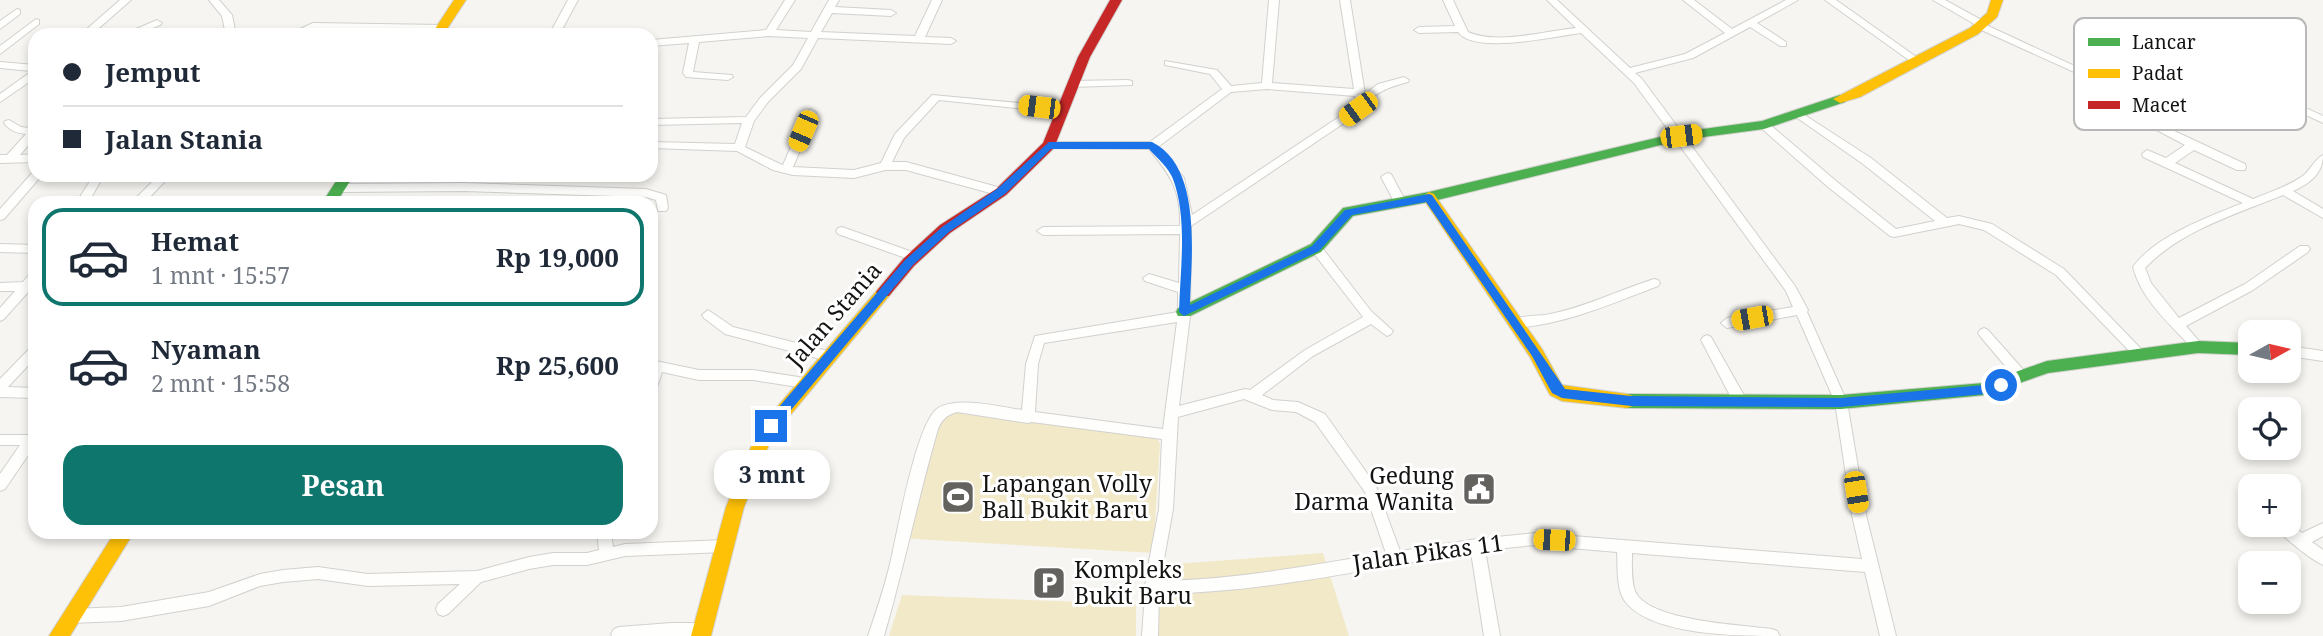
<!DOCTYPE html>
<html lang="id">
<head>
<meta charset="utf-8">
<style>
  body { margin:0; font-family:"Noto Serif",serif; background:#f6f6f7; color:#1f2937; height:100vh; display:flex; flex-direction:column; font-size:26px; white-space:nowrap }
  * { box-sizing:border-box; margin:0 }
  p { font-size:23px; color:#747a83 }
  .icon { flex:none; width:38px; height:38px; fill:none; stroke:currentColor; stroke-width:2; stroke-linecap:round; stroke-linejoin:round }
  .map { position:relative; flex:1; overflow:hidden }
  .panel { position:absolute; left:28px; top:196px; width:630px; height:343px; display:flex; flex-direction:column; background:#fff; border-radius:21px; box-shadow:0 4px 10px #0003 }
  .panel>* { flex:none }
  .banner { position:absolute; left:28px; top:28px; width:630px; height:154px; border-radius:21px; box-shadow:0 4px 10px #0003; display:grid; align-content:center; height:154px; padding:0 35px; background:#fff }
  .needle { width:46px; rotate:82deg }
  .tools { position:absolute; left:2238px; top:320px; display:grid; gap:14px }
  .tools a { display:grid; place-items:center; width:63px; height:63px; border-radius:14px; background:#fff; box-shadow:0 4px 10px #0003; font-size:35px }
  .end { position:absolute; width:32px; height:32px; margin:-16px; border:9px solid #1a73e8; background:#fff; box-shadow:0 0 0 4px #fff }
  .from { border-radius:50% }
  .bubble { position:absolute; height:49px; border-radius:21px; background:#fff; box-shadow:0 4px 10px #0003; font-size:23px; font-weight:700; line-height:49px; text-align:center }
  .car { position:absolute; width:21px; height:42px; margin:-21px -10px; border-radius:9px; box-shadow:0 0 5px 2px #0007; background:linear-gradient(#f5c518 24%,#345 0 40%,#f5c518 0 76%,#345 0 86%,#f5c518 0) }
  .banner b { display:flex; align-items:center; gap:24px; height:66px; font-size:26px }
  .banner b+b { border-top:2px solid #e0e1e3 }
  .banner i { width:18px; height:18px; background:#1f2937 }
  ul { padding:12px 0 0; list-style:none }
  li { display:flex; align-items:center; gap:21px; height:98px; margin:0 14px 10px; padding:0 21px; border:4px solid transparent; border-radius:21px }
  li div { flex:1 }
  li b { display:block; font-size:26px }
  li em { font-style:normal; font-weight:700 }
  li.selected { border-color:#0f766e }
  li>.icon { width:63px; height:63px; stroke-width:1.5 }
  .button { display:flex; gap:14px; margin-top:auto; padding:14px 35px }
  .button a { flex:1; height:80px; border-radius:21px; background:#0f766e; color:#fff; font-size:28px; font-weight:700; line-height:80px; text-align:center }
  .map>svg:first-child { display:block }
  .green { fill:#f2e9c9 }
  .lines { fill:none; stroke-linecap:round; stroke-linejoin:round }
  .street-casing { stroke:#d2d1ce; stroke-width:2 }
  .fast-casing { stroke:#d2d1ce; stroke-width:2 }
  .slow-casing { stroke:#d2d1ce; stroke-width:2 }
  .jam-casing { stroke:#d2d1ce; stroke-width:2 }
  .street { fill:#fefefd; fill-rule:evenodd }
  .fast { fill:#4caf50; fill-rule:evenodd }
  .slow { fill:#ffc107; fill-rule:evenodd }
  .jam { fill:#c62828; fill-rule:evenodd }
  .route { fill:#1a73e8 }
  .labels { text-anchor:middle; stroke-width:6; stroke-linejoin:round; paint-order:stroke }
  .street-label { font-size:23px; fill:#141311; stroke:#fff }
  .poi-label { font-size:23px; fill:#141311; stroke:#fff; text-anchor:start }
  .key { fill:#fff; stroke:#b8b8b8; stroke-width:2 }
  .key-label { font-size:19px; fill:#141311 }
</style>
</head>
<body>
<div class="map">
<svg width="2323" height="636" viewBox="0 0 2323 636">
  <rect width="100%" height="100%" fill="#f6f5f1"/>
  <g class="green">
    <polygon points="939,410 1157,438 1160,444 1153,553 898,538"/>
    <polygon points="1323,553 1349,636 1158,636 1162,565"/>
    <polygon points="902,595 1136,604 1136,636 889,636"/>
  </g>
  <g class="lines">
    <defs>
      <g id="street">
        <polygon points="120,0 131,0 91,35 80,35"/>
        <polygon points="209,0 219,0 232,15 236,35 226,35 222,16"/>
        <polygon points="568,0 578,0 559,35 549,35"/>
        <polygon points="785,0 795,0 776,30 811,32 829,0 839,0 835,7 891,10 896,13 891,16 832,13 821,32 915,36 932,0 942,0 925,37 951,38 956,41 951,44 818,38 801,69 768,102 754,121 745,147 780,164 783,165 806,112 811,109 816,112 793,167 854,170 881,163 895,134 932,95 1063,107 1068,110 1063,113 939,100 904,138 892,162 906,162 1005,189 1007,192 1005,195 1001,196 906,170 885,170 854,178 793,175 773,170 737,151 651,148 651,142 735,144 742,123 651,125 651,119 746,117 760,98 793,65 808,38 769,36 699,42 693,72 732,75 733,77 728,80 686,77 683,73 689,43 651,46 651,40 766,30"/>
        <path d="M1269,0H1279L1272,83L1354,89L1340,0H1350L1365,94L1378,84L1404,77L1409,80L1408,82C1389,87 1371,93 1362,111L1191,226L1190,316L1179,406L1245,389L1250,390L1305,350L1363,317L1312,251L1310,248L1316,244L1320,245L1371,311L1393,331L1391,334L1387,336L1371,324L1313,356L1262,395L1273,400L1298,402L1325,414L1376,486L1400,551L1477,539L1535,533L1862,559L1852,515L1835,402L1797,315L1727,328L1721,323L1727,318L1793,307L1786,291L1634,83L1581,33C1556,36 1474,55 1458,32L1419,33L1414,30L1419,27L1455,26L1443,0H1453L1468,32C1497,45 1545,31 1576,28L1547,0H1557L1630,68L1685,54L1725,33L1683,0H1694L1732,29L1786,0H1798L1757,23L1786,42V46H1780L1750,27L1693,58L1635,73L1642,79L1795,286L1808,310L1807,312L1847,402L1866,515L1896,636H1880L1865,572L1632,553C1632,565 1631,580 1635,591C1647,621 1742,625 1772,629L1777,631L1780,636C1739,636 1649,636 1624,600C1616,587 1618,567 1617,552L1535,545L1485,550L1500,636H1484L1471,552C1368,569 1264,592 1159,594L1158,636H1142L1146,577L1159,509L1162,439L1032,422L1028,423L957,412C947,415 942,419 938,429C918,498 904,567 884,636H868C876,612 884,589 890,564C897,535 916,422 938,408C958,396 1000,407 1022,410L1026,364L1035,336L1178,312V292L1145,281L1143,278L1149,274L1179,283L1180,234L1043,235L1037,231L1043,227L1180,226C1181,190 1171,176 1149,149L1049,148L1044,145L1049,142H1150L1222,89L1210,74L1165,65V61L1217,70L1231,86L1262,83ZM1267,89L1355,96L1356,102L1354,107L1192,215L1184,178L1158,147L1231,92ZM1177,322L1163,429L1035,412L1038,364L1044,343ZM1244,399L1272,410L1296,412L1315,422L1365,492L1386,553C1311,565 1236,580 1160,581L1173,509L1178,417Z"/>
        <polygon points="1825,0 1836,0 1922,61 1917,64 1913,63"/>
        <polygon points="1933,0 1945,0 1985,22 1986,25 2092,74 2087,77 2083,76 1977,28 1976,25"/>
        <polygon points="17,9 20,10 20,14 0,29 0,21"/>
        <polygon points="36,19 39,20 39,24 0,54 0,46"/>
        <polygon points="157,20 162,23 160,25 136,35 122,35"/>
        <polygon points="313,23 442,25 447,28 442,31 314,29 300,35 289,34"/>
        <polygon points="174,30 177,31 179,35 169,35 171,31"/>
        <polygon points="0,62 35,65 35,78 0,102 0,94 32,71 0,68"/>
        <polygon points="1128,80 1132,81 1132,85 1072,87 1067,84 1072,81"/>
        <polygon points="2252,83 2323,116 2323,123 2248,88 2247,86"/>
        <polygon points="1800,112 1871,158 1947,218 1959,216 1992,224 2064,269 2145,353 2147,356 2145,359 2137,359 2056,275 1984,230 1959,224 1894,237 1890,236 1828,187 1760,127 1759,125 1760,123 1768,123 1836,181 1896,229 1935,221 1863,164 1796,117 1795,115"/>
        <path d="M9,120L21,127L30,128L35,131V137L20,155L35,154V162L0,163V155H7L26,134C17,133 10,131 4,123L5,121Z"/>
        <path d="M2155,122L2245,164L2246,167L2245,170H2237L2194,150L2175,163L2253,199C2270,192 2289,186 2304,175C2311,169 2315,159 2323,155C2323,174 2309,184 2293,191L2323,209V218L2283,195C2236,214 2180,231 2145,268L2151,283L2179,318L2245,284L2300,246H2308L2310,249L2308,252L2253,290L2186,326L2204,347L2202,350H2194C2172,326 2141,300 2133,267C2155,236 2208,217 2243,203L2143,157L2142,154L2147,150L2166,158L2185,145L2151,127L2150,125Z"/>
        <polygon points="33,172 35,172 35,175 42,175 4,219 0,220 0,209"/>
        <polygon points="1387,173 1391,174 1406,202 1404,205 1400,206 1396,205 1381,177"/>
        <polygon points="94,175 104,175 88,203 76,203"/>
        <polygon points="159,175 171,175 144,203 131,203"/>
        <polygon points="464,183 646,189 666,195 668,208 666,211 658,211 656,200 646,197 464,191 339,192 333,188 339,184"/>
        <polygon points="842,227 918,254 920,257 914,261 838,234 836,231 838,228"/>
        <polygon points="0,244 35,245 35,253 0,252"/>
        <polygon points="35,271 35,291 29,291 4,319 0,321 0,308 15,291 0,291 0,283 23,282 31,272"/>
        <path d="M1654,279L1658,280L1660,283L1658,286C1611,304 1566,324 1515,328L1509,323C1517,314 1538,317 1550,314C1586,307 1619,290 1654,279Z"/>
        <polygon points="708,310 733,327 828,351 832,353 834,356 832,359 828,361 725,334 704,318 702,315"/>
        <polygon points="1984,328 1988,330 2027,374 2028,377 2027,380 2017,380 1980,336 1978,333 1980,330"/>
        <polygon points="1707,335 1711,337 1746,399 1747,403 1746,407 1736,407 1701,340 1703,337"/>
        <polygon points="35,345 35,358 8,387 35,388 35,398 0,397 0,379 31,347"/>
        <polygon points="2289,346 2323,351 2323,361 2289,356"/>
        <polygon points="651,360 699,370 753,370 805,378 810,379 811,383 810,387 805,388 753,380 699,380 662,372 656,390 651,391"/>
        <polygon points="0,435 35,435 35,445 5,489 0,491 0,474 20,445 0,445"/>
        <path d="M2289,523L2302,533L2323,523V536L2312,542L2323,550V565C2311,560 2281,536 2274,525H2289Z"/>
        <polygon points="597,532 611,532 613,547 625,544 725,540 730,542 732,546 730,550 725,552 625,556 587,565 553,565 529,569 481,582 448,614 443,616 438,614 436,609 438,604 460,584 368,586 318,579 283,582 260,586 209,606 121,621 71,623 66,621 64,616 66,611 71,609 121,607 209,592 260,574 283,570 318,567 368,574 477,571 529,557 553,553 587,553 599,550"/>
        <polygon points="671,623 692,623 707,625 709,630 707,635 704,636 612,636 611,634 614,629 619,627"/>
      </g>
      <g id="fast">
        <polygon points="1840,95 1847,99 1845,102 1764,129 1681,140 1429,202 1353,216 1321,252 1190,316 1178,316 1176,312 1178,308 1311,244 1343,208 1429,192 1681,132 1762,121"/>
        <polygon points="340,175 354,175 336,203 322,203"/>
        <polygon points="2198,341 2250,343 2250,355 2198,353 2048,373 1985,395 1841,409 1627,408 1621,406 1619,401 1621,396 1627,394 1841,395 1984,383 2047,361"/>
      </g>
      <g id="slow">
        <polygon points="454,0 466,0 443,35 431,35"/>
        <polygon points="1991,0 2003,0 1997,17 1978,34 1860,97 1840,103 1833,99 1970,28 1987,13"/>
        <polygon points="1429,192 1434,194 1542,349 1562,385 1627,394 1633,396 1635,401 1633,406 1627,408 1562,401 1550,395 1530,357 1422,197"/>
        <polygon points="884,286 892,292 889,296 772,437 744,507 711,636 691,636 726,507 759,428 879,288"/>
        <polygon points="115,532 134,532 70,636 49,636"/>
      </g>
      <polygon id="jam" points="1110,0 1122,0 1090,57 1054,148 1006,195 950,233 914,266 889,296 879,296 876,292 879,288 904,258 940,225 996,189 1043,143 1078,57"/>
    </defs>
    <use href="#street" class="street-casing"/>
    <use href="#fast" class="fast-casing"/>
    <use href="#slow" class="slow-casing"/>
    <use href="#jam" class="jam-casing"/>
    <use href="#street" class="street"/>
    <use href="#fast" class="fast"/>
    <use href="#slow" class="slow"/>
    <use href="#jam" class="jam"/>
  </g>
  <path class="route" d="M1049,142H1152C1203,167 1191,258 1190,305L1312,246L1345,210L1429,194L1432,195L1565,389L1631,396L1841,398L1985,385L2001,381L2007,385L2005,389L1985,394L1841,407L1631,406L1562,398L1552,393L1532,356L1426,202L1352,215L1319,251L1184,316L1179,312C1180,270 1188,220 1173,179C1169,168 1157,158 1149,149H1051L1005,194L949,232L913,265L775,429H766V422L905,260L942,227L997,189Z"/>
  <defs>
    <symbol id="civic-square" viewBox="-11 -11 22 22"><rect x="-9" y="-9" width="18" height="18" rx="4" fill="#63625f" stroke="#fff"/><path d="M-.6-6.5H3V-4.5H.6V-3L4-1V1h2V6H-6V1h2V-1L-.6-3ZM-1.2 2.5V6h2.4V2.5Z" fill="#fff"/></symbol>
    <symbol id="stadium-square" viewBox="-11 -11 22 22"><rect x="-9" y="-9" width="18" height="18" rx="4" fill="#63625f" stroke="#fff"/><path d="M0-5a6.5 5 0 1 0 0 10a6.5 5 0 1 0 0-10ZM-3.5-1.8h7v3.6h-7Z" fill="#fff"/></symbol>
    <symbol id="parking-square" viewBox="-11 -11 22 22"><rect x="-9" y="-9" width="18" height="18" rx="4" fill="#63625f" stroke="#fff"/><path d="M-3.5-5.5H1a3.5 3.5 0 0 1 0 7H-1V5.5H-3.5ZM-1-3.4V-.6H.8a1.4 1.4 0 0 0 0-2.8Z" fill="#fff"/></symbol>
  </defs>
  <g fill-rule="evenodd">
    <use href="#civic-square" x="1460" y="470" width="38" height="38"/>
    <use href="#stadium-square" x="939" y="478" width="38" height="38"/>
    <use href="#parking-square" x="1030" y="564" width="38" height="38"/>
  </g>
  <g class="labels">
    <g class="street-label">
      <text transform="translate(834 315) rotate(-49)" y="8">Jalan Stania</text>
      <text transform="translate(1428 553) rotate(-8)" y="8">Jalan Pikas 11</text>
    </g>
    <g class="poi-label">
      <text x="1454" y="484" text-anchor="end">Gedung<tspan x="1454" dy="26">Darma Wanita</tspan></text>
      <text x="982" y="492">Lapangan Volly<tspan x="982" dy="26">Ball Bukit Baru</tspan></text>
      <text x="1074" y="578">Kompleks<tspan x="1074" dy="26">Bukit Baru</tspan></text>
    </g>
  </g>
  <rect x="2074" y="18" width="232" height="112" rx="10" class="key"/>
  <rect x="2088" y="38" width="32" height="8" fill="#4caf50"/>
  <rect x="2088" y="69" width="32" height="9" fill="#ffc107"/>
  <rect x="2088" y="101" width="32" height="8" fill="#c62828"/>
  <g class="key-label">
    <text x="2132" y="49">Lancar</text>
    <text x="2132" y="80">Padat</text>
    <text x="2132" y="112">Macet</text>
  </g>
</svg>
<div class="tools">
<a><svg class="needle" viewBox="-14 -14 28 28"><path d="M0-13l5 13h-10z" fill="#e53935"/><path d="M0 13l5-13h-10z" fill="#747a83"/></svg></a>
<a><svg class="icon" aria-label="locate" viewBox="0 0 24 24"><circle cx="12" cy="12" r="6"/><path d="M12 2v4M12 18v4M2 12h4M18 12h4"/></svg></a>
<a>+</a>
<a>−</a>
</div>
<i class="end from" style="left:2001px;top:385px"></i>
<i class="end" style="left:771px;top:426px"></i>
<div class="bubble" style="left:714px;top:450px;width:116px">3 mnt</div>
<i class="car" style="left:1039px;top:107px;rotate:277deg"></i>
<i class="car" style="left:1358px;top:109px;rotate:234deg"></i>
<i class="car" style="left:803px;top:131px;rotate:203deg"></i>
<i class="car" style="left:1681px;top:136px;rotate:83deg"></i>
<i class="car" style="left:1752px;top:318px;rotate:260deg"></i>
<i class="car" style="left:1856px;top:492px;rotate:171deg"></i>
<i class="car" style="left:1554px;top:540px;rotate:272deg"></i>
<div class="banner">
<b><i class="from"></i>Jemput</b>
<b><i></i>Jalan Stania</b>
</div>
<section class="panel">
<ul>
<li class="selected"><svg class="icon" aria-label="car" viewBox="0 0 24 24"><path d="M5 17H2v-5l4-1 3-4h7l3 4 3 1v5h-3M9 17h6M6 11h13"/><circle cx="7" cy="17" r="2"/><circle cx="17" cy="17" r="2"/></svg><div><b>Hemat</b><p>1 mnt · 15:57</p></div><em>Rp 19,000</em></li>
<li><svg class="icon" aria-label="car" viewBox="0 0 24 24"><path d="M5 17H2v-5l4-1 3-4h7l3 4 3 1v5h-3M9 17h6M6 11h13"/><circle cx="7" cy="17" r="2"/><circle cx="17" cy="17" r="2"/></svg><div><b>Nyaman</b><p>2 mnt · 15:58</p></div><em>Rp 25,600</em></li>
</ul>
<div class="button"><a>Pesan</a></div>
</section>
</div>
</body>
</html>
